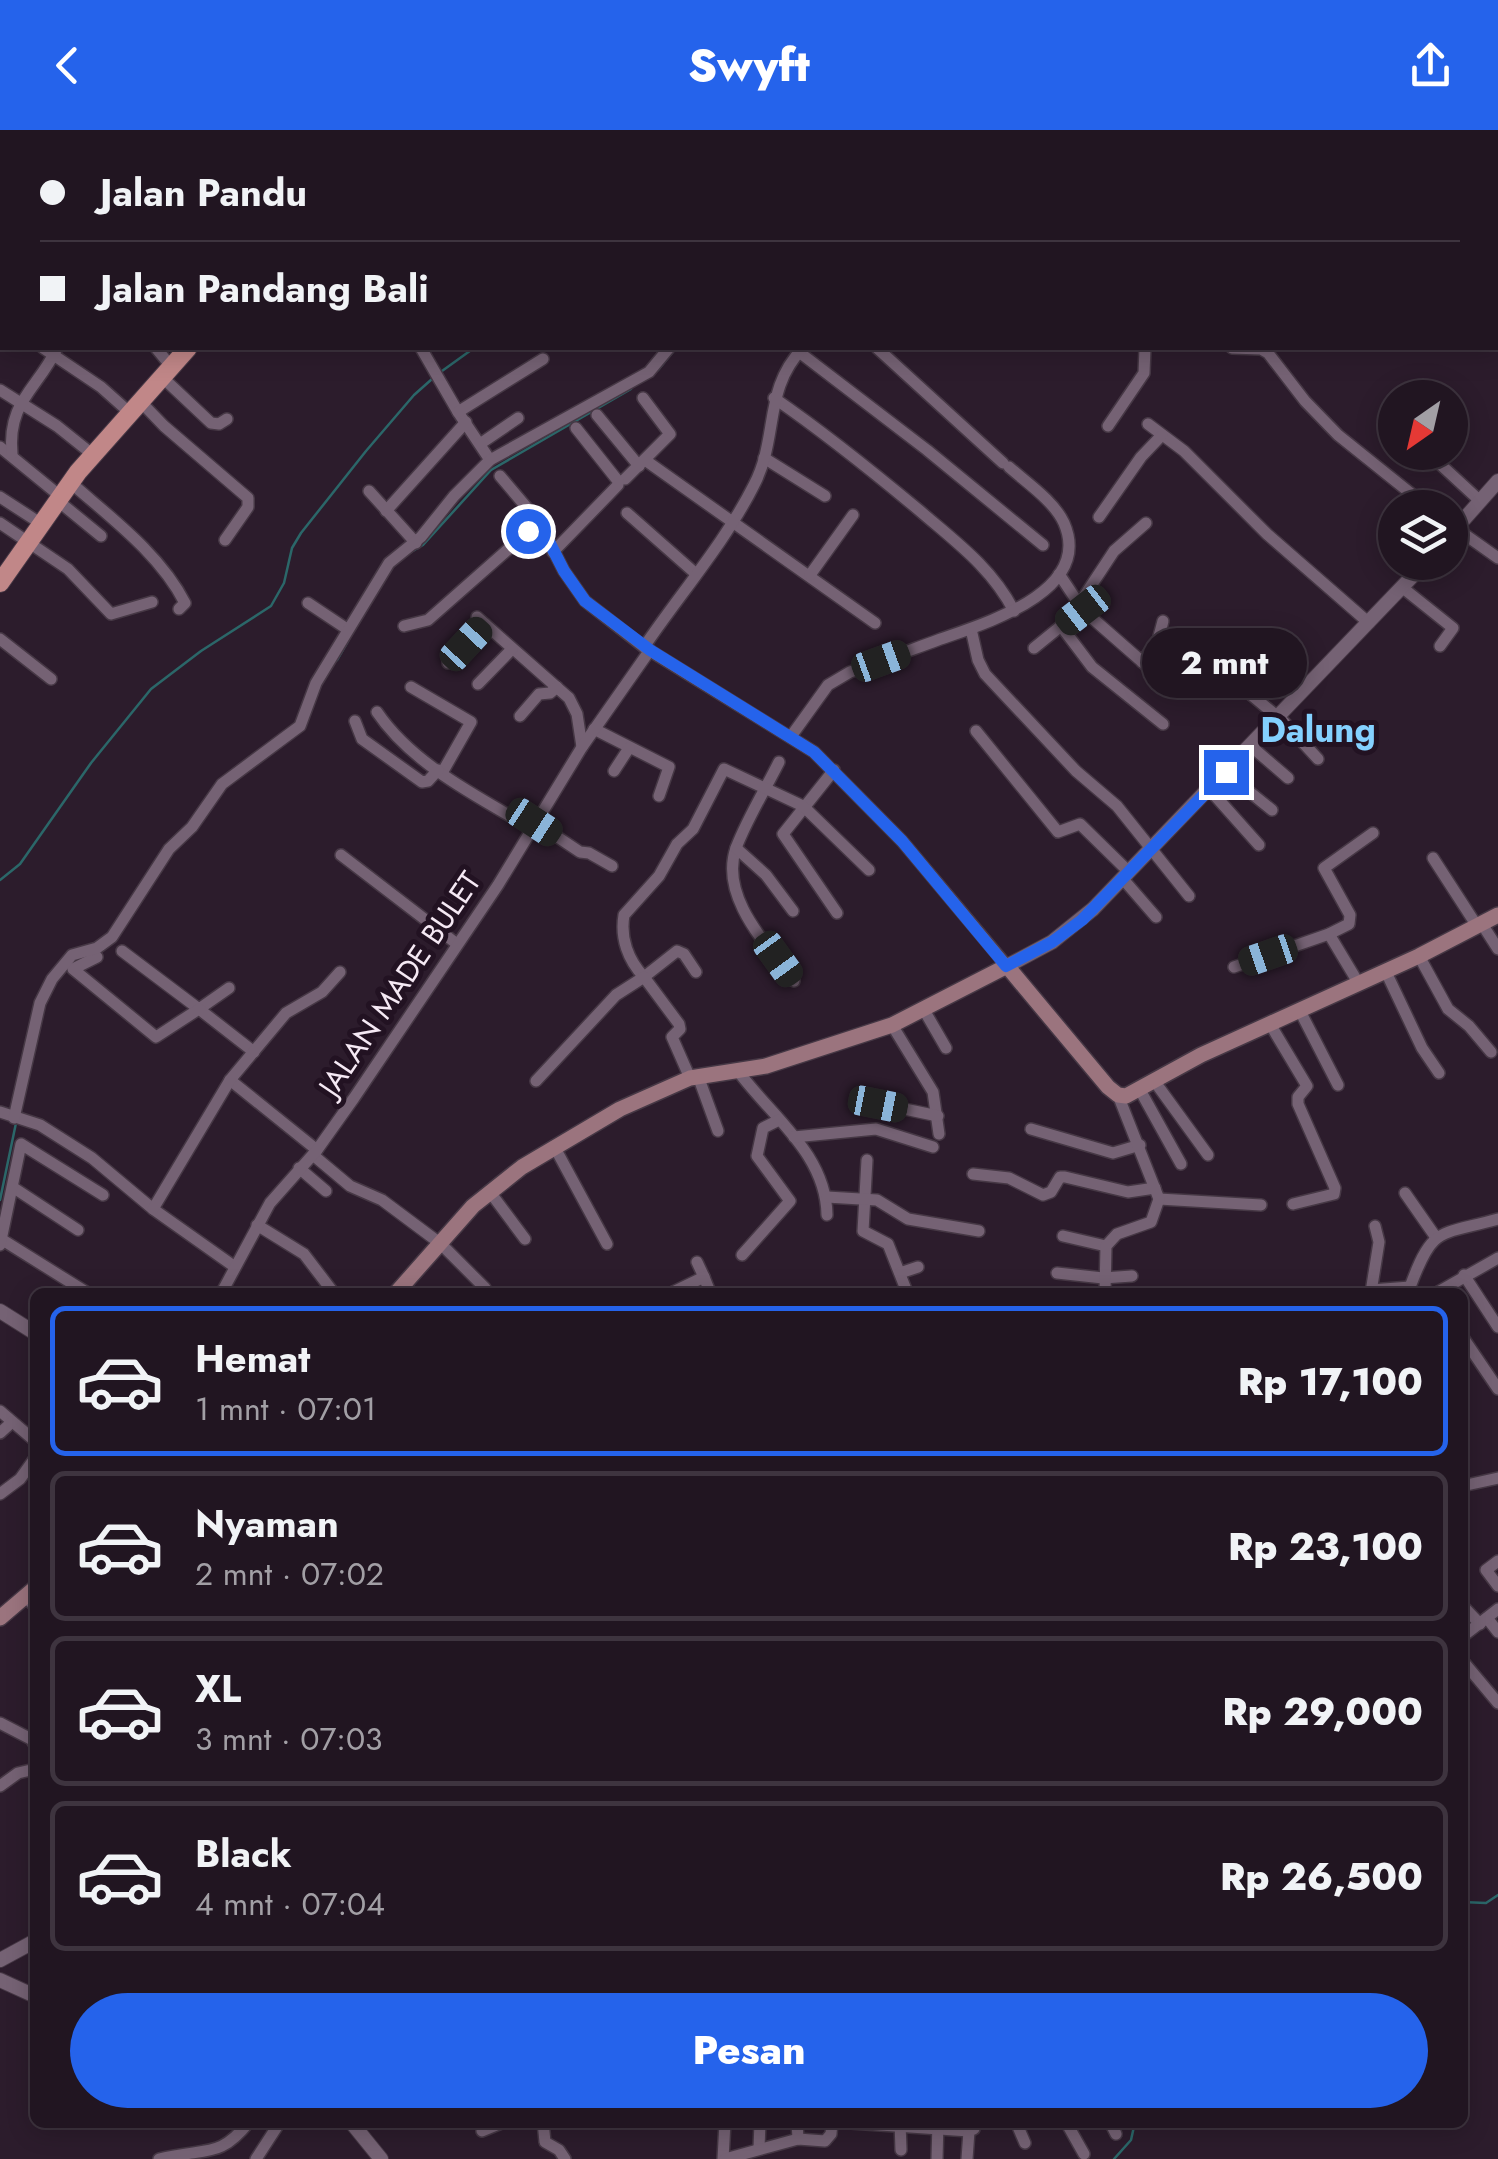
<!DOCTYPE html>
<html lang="id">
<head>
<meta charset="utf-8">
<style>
  body { margin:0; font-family:Jost,sans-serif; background:#2d222e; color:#f1f3f6; height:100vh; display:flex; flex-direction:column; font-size:38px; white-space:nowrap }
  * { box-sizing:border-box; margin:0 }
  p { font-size:32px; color:#a29fa5 }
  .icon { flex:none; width:55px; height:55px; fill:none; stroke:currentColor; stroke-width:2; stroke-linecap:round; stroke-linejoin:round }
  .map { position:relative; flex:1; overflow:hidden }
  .details { position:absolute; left:30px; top:1158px; width:1438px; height:840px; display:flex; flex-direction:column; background:#211521; border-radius:15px; box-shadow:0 5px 25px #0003,0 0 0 2px #3e343f }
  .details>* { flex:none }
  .hud { position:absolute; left:0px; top:0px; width:1500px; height:220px; box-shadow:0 5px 25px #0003,0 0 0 2px #3e343f; display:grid; align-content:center; height:220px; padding:0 40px; background:#211521 }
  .needle { width:65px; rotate:214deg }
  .fabs { position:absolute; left:1378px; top:250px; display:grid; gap:20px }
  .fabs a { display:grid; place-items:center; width:90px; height:90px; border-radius:50%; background:#211521; box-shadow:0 5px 25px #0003,0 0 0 2px #3e343f; font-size:50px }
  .end { position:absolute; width:45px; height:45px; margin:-22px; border:12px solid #2563eb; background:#fff; box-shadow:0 0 0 5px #fff }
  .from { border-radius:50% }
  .bubble { position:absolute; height:70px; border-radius:35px; background:#211521; box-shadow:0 5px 25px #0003,0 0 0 2px #3e343f; font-size:32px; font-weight:800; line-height:70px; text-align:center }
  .car { position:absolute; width:30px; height:60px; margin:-30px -15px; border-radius:12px; box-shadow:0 0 8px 2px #0007; background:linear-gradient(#222 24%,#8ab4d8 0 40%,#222 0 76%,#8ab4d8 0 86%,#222 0) }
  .hud b { display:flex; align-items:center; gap:35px; height:95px; font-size:38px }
  .hud b+b { border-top:2px solid #3e343f }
  .hud i { width:25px; height:25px; background:#f1f3f6 }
  ul { padding:18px 0 0; list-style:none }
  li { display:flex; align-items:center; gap:30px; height:150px; margin:0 20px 15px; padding:0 20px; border:5px solid #3e343f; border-radius:15px }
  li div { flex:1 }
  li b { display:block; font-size:38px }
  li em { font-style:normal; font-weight:800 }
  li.selected { border-color:#2563eb }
  li>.icon { width:90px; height:90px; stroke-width:1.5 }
  .action { display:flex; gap:20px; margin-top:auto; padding:20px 40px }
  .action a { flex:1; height:115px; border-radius:60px; background:#2563eb; color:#fff; font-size:40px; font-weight:800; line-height:115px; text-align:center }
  header { display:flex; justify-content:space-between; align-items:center; height:130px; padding:0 40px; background:#2563eb; color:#fff; font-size:45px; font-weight:800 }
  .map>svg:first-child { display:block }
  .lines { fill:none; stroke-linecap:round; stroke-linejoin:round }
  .stream { stroke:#2b6769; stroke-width:2.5 }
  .minor-casing { stroke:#463845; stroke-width:14 }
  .tertiary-casing { stroke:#463845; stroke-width:16 }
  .secondary-casing { stroke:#463845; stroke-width:18 }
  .primary-casing { stroke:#463845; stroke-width:20 }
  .minor { stroke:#756274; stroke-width:11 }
  .tertiary { stroke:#756274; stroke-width:14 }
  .secondary { stroke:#9b747e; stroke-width:15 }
  .primary { stroke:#c18788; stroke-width:18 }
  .route { stroke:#2563eb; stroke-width:12 }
  .labels { text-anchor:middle; stroke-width:10; stroke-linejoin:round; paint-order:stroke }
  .street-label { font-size:30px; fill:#f5e9f4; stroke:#221222 }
  .quarter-label { font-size:35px; font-weight:bold; fill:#84d1ff; stroke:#221222 }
</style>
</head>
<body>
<header><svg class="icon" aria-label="back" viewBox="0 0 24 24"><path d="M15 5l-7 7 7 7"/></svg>Swyft<svg class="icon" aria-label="share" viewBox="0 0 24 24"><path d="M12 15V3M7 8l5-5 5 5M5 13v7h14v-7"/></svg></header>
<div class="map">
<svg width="1498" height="2029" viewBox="0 0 1498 2029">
  <rect width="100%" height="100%" fill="#2c1c2c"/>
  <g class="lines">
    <g class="stream">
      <polyline points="647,2 649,0"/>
      <polyline points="949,2 955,0"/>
      <polyline points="658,240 676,218"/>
      <polyline points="442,241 474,218"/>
      <polyline points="411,422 423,415 491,340 631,259"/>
      <polyline points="337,530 348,511"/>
      <polyline points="0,750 20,734 91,633 151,559 201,521 271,476 284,453 292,418 301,403 366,321 414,265 432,249"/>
      <polyline points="0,1070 16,993"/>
      <polyline points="1462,1772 1486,1773 1498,1765"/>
      <polyline points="1114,2029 1131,2010 1135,1992"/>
    </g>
    <defs>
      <g id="minor">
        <polyline points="274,0 277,2"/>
        <polyline points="328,0 331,2"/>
        <polyline points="434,0 437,2"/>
        <polyline points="1068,0 1070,2"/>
        <polyline points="1148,0 1152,2"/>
        <polyline points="1239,0 1240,2"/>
        <polyline points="1303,0 1305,2"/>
        <polyline points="1490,0 1492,2"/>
        <polyline points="208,2 210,0"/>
        <polyline points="938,2 943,0"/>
        <polyline points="1314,2 1317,0"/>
        <polyline points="1373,2 1376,0"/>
        <polyline points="1470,2 1473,0"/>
        <polyline points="1498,9 1498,10"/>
        <polyline points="1,189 2,190"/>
        <polyline points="43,218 101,257 129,282"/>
        <polyline points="156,218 170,235"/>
        <polyline points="421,218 458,282 490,330"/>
        <polyline points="877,218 1003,333"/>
        <polyline points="1232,218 1261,219 1268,223 1305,271 1338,305 1429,378"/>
        <polyline points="799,222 927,320 1043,415"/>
        <polyline points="161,246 211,293 219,294 227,289"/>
        <polyline points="0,260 57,296 92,324"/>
        <path d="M774,268C825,303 872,341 920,381C956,412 992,438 1014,481"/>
        <polyline points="139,270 164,296 248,368 248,377 225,410"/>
        <polyline points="458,282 543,229"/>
        <polyline points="597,285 639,336"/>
        <polyline points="1148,294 1184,321 1267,404 1369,493"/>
        <polyline points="1108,296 1144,243 1145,218"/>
        <polyline points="480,314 518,288"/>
        <polyline points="0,317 60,366"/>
        <polyline points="1427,322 1479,370"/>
        <path d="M12,324C7,271 38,259 57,218"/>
        <polyline points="764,328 825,366"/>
        <polyline points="645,330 875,493"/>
        <polyline points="500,346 539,392 564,441 585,471 644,517 814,622 902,711 1007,836"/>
        <polyline points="625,349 670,304 643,268"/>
        <path d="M70,352C111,388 160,424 185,473L179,479"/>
        <polyline points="369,361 416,413"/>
        <polyline points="0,367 40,393"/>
        <polyline points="57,370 101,406"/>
        <polyline points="386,381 466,292"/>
        <polyline points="627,383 695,443"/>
        <polyline points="1099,387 1141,327 1162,305"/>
        <polyline points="0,393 68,439 111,484 152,472"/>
        <polyline points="1450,394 1498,428"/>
        <polyline points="553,422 618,355 618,351 576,298"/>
        <polyline points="1059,444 1083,480 1172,558"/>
        <polyline points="810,445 853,385"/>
        <polyline points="1403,458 1453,498 1440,516"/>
        <polyline points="308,473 347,499"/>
        <polyline points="1079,474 1114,421 1146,393"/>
        <polyline points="1083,480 1061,496 1092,537 1163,594"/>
        <polyline points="477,487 569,568 577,584 582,617"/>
        <polyline points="404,496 428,490 539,392"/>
        <polyline points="971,499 978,530 985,544 1076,641 1117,676 1189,766"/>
        <polyline points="0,509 51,549"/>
        <path d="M644,517C680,464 726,411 754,355C779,307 763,259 803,218"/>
        <polyline points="1034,518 1061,496"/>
        <polyline points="1142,532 1158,510 1163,491"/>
        <polyline points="448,533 485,494"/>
        <polyline points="1219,538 1284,592 1318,629"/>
        <polyline points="478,554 512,519"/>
        <polyline points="411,557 471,592 442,643"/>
        <path d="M377,582C412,634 478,667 531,698"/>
        <polyline points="520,586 539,564 550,563 557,557"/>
        <polyline points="355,591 362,609 422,652 428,651 438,640"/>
        <polyline points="594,599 669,637 659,666"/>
        <polyline points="976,601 1058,702 1080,694 1129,742"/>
        <path d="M792,605L828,555L850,542C879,532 908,521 938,510C983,494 1094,462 1064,393C1054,371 1027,353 1009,337"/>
        <polyline points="1252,617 1288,648"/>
        <path d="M779,632C765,660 747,689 736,718C719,767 768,816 794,851"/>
        <polyline points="834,640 783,704 837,783"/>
        <polyline points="614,641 629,618"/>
        <polyline points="1226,643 1272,680"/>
        <polyline points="1210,660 1259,715"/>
        <polyline points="535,692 580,722 589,723 612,736"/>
        <polyline points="736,718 766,745 793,781"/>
        <polyline points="341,725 457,814"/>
        <polyline points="1433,728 1477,796"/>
        <polyline points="1123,749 1156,787"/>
        <polyline points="1482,794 1498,819"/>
        <polyline points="1329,804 1359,854"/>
        <polyline points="122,821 199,879 229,858"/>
        <polyline points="1419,826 1448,879 1469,896 1491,922"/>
        <polyline points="97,827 73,839 156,907 199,879 254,922"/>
        <polyline points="1234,837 1329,804 1349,794 1350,785 1324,738 1373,703"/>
        <path d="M696,842L684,824L677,821L644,847C628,830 620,808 624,785L659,746L677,714L693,699L724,639L803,676L869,740"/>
        <polyline points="1386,842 1422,918 1439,943"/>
        <polyline points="924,880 946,918"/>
        <polyline points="1300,881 1338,955"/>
        <polyline points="1270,894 1307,956 1298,967 1298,974 1335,1058 1334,1064 1293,1074"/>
        <polyline points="892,895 933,962 939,1004"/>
        <path d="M738,941C772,987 826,1024 827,1085"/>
        <polyline points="698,946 718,1001"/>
        <polyline points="230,950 317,1020"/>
        <polyline points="536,951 616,865 644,847 679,894 680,899 672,907 690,948"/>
        <polyline points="1155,952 1208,1025"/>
        <polyline points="1140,960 1181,1034"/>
        <polyline points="871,972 938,986"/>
        <polyline points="0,982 40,995 92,1028 153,1079 235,1137"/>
        <polyline points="14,988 40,873 52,849 72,825 97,818 112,807 169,719 192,697 222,654 300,596 316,553 389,433 421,407 454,366 490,330 649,242 669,218"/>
        <polyline points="1031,999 1113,1023 1140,1015"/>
        <polyline points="794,1007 876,999 933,1017"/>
        <polyline points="554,1016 607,1114"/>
        <polyline points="313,1025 350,1056 382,1070 441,1114 485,1158"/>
        <polyline points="867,1030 863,1101 888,1114 907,1162"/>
        <polyline points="299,1038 326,1061"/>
        <polyline points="973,1044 1009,1048 1043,1065 1051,1062 1060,1047 1065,1047 1128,1062 1155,1058"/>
        <polyline points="14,1058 78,1100"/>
        <polyline points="490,1062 525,1109"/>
        <polyline points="1405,1063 1435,1106"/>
        <polyline points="827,1067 877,1070 908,1089 979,1101"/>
        <polyline points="1159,1069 1261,1075"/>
        <polyline points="153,1079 230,950 286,883 322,862 340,842"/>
        <polyline points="257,1095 304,1124 333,1162"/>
        <polyline points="1063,1106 1106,1116"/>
        <polyline points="1,1109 86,1162"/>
        <polyline points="0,1115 21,1014 103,1065"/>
        <polyline points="742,1125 790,1071 757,1026 763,998 779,990"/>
        <polyline points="697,1132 704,1147"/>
        <polyline points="900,1143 918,1137"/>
        <polyline points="1057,1143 1103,1148 1132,1146"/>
        <polyline points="1464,1145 1498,1197"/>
        <path d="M1410,1157C1433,1095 1438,1106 1498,1089"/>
        <polyline points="1371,1160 1410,1157"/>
        <polyline points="222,1162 270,1073 317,1020 354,968 498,755 582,617 650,520"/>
        <polyline points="673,1162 704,1147 710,1162"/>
        <polyline points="1105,1162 1106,1116 1117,1104 1151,1092 1159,1069 1118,965"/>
        <polyline points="1371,1162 1379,1112 1375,1096"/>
        <polyline points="1438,1162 1498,1128"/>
        <polyline points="1462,1206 1498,1259"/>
        <polyline points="0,1281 35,1311"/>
        <polyline points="0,1303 12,1292"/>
        <polyline points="1462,1356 1498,1348"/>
        <polyline points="0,1364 20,1349 35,1328"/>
        <polyline points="1498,1431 1486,1440 1498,1456"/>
        <polyline points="24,1466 35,1476"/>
        <polyline points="1462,1475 1480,1494"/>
        <polyline points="1487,1488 1498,1502"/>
        <polyline points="1462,1507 1498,1479"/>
        <polyline points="1462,1530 1498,1573"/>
        <polyline points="0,1593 31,1609 35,1615"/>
        <polyline points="0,1656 18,1643 35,1639"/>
        <polyline points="543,1992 545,2012 559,2020 565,2029"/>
        <polyline points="797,1992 798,2009"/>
        <polyline points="836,1992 969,2001"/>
        <polyline points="900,1992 901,2020"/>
        <polyline points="1016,1992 1025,2013"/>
        <polyline points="1066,1992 1084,2024"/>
        <polyline points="1110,1992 1116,2004"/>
        <polyline points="482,2001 504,1992"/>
        <polyline points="759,2018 760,1992"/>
        <path d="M159,2029C208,2017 219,2029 249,1992"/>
        <polyline points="256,2029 280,1992"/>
        <polyline points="723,2029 725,1992"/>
        <polyline points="725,2029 798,2009 825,2011 831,2004 832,1992"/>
        <polyline points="937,2029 938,1992"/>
        <polyline points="967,2029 969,2001 974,1999 975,1992"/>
      </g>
      <g id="tertiary">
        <polyline points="1450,405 1498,351"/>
        <polyline points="1007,836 1052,812 1093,779 1426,432"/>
        <polyline points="0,1181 35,1203"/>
        <polyline points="0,1830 35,1811"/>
        <polyline points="0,1850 35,1866"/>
        <polyline points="351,1992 381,2029"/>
      </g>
      <g id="secondary">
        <polyline points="397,1162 473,1076 522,1037 620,979 690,948 766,936 892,895 1007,836 1108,957 1118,965 1126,966 1201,925 1419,826 1498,785"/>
        <polyline points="0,1488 35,1458"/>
      </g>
      <g id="primary">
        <polyline points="377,2 379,0"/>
        <polyline points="0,453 78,342 188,218"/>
      </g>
    </defs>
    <use href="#minor" class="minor-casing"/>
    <use href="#tertiary" class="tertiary-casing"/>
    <use href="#secondary" class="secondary-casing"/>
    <use href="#primary" class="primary-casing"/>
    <use href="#minor" class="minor"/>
    <use href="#tertiary" class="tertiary"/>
    <use href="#secondary" class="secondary"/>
    <use href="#primary" class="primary"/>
  </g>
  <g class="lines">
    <polyline class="route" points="528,401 539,392 564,441 585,471 650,520 814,622 902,711 1006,836 1052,812 1082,790 1226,642"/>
  </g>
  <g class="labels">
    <g class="street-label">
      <text transform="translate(400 854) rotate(-56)" y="10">JALAN MADE BULET</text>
    </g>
    <g class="quarter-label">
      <text x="1318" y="612">Dalung</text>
    </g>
  </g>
</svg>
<div class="fabs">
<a><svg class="needle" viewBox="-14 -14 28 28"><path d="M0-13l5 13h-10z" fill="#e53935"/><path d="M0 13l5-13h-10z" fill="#a29fa5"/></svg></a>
<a><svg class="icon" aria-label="layers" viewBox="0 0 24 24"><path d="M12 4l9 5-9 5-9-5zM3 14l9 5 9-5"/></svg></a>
</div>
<i class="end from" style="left:528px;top:401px"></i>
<i class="end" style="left:1226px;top:642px"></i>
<div class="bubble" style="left:1142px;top:498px;width:165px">2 mnt</div>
<i class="car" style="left:1083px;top:480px;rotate:232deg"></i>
<i class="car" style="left:466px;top:514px;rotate:43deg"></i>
<i class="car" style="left:881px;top:531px;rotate:70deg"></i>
<i class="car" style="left:534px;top:692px;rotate:123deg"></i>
<i class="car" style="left:1268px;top:825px;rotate:251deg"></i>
<i class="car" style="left:778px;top:829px;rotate:144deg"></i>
<i class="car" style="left:878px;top:974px;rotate:101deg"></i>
<div class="hud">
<b><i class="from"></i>Jalan Pandu</b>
<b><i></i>Jalan Pandang Bali</b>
</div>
<section class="details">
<ul>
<li class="selected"><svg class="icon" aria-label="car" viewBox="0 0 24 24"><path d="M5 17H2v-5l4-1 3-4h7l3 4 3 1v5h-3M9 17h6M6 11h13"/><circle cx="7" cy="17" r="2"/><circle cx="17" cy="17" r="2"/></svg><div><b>Hemat</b><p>1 mnt · 07:01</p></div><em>Rp 17,100</em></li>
<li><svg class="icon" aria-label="car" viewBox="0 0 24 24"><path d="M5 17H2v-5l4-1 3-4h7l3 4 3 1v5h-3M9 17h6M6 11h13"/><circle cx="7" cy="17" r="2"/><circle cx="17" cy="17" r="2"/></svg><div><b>Nyaman</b><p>2 mnt · 07:02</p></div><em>Rp 23,100</em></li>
<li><svg class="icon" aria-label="car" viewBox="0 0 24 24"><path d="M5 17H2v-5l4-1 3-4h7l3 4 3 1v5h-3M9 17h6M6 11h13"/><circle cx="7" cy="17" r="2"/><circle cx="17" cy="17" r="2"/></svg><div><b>XL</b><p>3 mnt · 07:03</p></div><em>Rp 29,000</em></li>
<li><svg class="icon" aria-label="car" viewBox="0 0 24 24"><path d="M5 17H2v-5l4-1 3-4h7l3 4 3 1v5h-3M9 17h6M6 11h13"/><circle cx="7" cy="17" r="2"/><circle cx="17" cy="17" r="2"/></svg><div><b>Black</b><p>4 mnt · 07:04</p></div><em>Rp 26,500</em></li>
</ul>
<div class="action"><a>Pesan</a></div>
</section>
</div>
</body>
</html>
